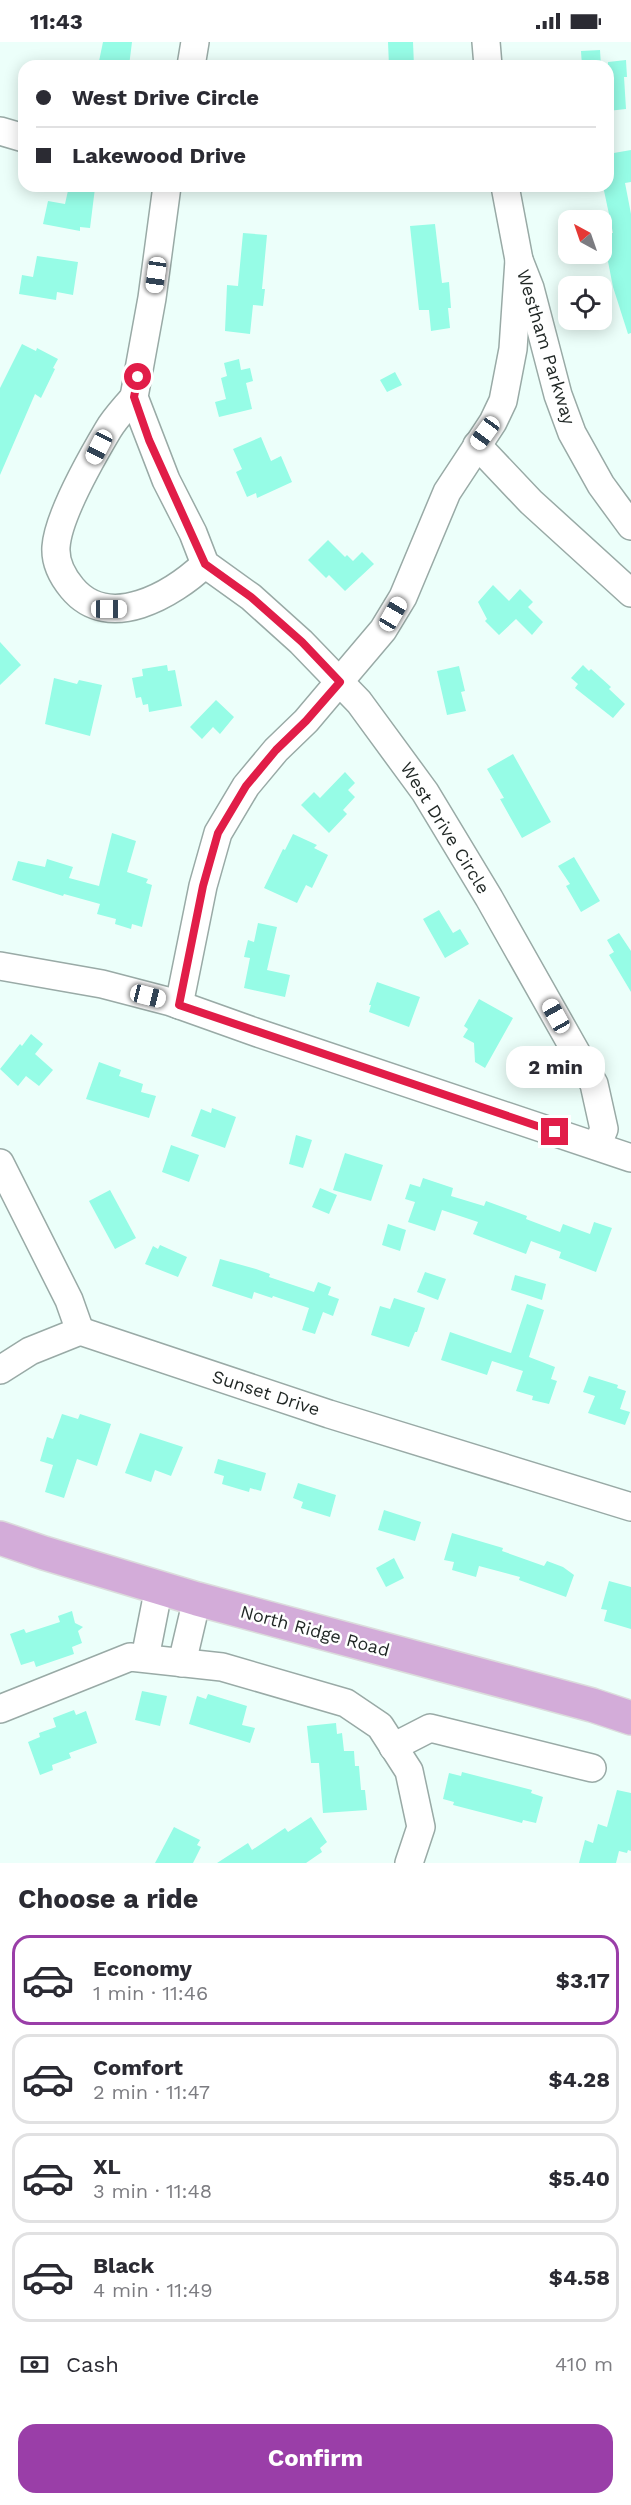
<!DOCTYPE html>
<html lang="en">
<head>
<meta charset="utf-8">
<style>
  body { margin:0; font-family:"Work Sans",sans-serif; background:#f2f2f3; color:#2b2b33; height:100vh; display:flex; flex-direction:column; font-size:22px; white-space:nowrap }
  * { box-sizing:border-box; margin:0 }
  p { font-size:20px; color:#7c7c81 }
  .icon { flex:none; width:33px; height:33px; fill:none; stroke:currentColor; stroke-width:2; stroke-linecap:round; stroke-linejoin:round }
  .map { position:relative; height:1821px; overflow:hidden }
  .drawer { display:flex; flex-direction:column; background:#fff; flex:1 }
  .drawer>* { flex:none }
  .top-card { position:absolute; left:18px; top:18px; width:596px; height:132px; border-radius:18px; box-shadow:0 3px 15px #0003; display:grid; align-content:center; height:132px; padding:0 18px; background:#fff }
  .needle { width:39px; rotate:320deg }
  .controls { position:absolute; left:558px; top:168px; display:grid; gap:12px }
  .controls a { display:grid; place-items:center; width:54px; height:54px; border-radius:12px; background:#fff; box-shadow:0 3px 15px #0003; font-size:30px }
  .end { position:absolute; width:27px; height:27px; margin:-14px; border:8px solid #e11d48; background:#fff; box-shadow:0 0 0 3px #fff }
  .from { border-radius:50% }
  .bubble { position:absolute; height:42px; border-radius:18px; background:#fff; box-shadow:0 3px 15px #0003; font-size:20px; font-weight:700; line-height:42px; text-align:center }
  .car { position:absolute; width:18px; height:36px; margin:-18px -9px; border-radius:8px; box-shadow:0 0 4px 2px #0007; background:linear-gradient(#fff 24%,#345 0 40%,#fff 0 76%,#345 0 86%,#fff 0) }
  .top-card b { display:flex; align-items:center; gap:21px; height:57px; font-size:22px }
  .top-card b+b { border-top:2px solid #e1e1e2 }
  .top-card i { width:15px; height:15px; background:#2b2b33 }
  ul { padding:0; list-style:none }
  li { display:flex; align-items:center; gap:18px; height:90px; margin:0 12px 9px; padding:0 6px; border:3px solid #e1e1e2; border-radius:18px }
  li div { flex:1 }
  li b { display:block; font-size:22px }
  li em { font-style:normal; font-weight:700 }
  li.active { border-color:#9a3ea8 }
  li>.icon { width:54px; height:54px; stroke-width:1.5 }
  h2 { padding:0 18px; font-size:27px; line-height:72px }
  .pay { display:flex; align-items:center; gap:15px; height:66px; padding:0 18px; font-size:22px }
  .pay p { margin-inline-start:auto }
  .button { display:flex; gap:12px; margin-top:auto; padding:12px 18px }
  .button a { flex:1; height:69px; border-radius:18px; background:#9a3ea8; color:#fff; font-size:24px; font-weight:700; line-height:69px; text-align:center }
  .status { display:flex; justify-content:space-between; align-items:center; height:42px; padding:0 30px; background:#fff; direction:ltr }
  .status svg { height:16px; fill:currentColor }
  .map>svg:first-child { display:block }
  .building { fill:#96fce6 }
  .lines { fill:none; stroke-linecap:round; stroke-linejoin:round }
  .minor-casing { stroke:#99aaa6; stroke-width:30 }
  .major-casing { stroke:#dbdcdc; stroke-width:36 }
  .minor { stroke:#fff; stroke-width:27 }
  .major { stroke:#d3acd9; stroke-width:33 }
  .route { stroke:#e11d48; stroke-width:8 }
  .labels { text-anchor:middle; stroke-width:5; stroke-linejoin:round; paint-order:stroke }
  .street-label { font-size:18px; fill:#1f2624; stroke:#fff }
</style>
</head>
<body>
<div class="status"><b>11:43</b><svg viewBox="0 0 49 12"><path d="M0 12V9h3v3zM5 12V6h3v6zM10 12V3h3v9zM15 12V0h3v12zM26 1h20v11H26zM47 4h2v5h-2z"/></svg></div>
<div class="map">
<svg width="631" height="1821" viewBox="0 0 631 1821">
  <rect width="100%" height="100%" fill="#ecfffa"/>
  <g class="building">
    <polygon points="103,0 132,0 129,24 98,24"/>
    <polygon points="388,0 413,0 414,24 389,24"/>
    <polygon points="600,8 601,24 582,24 581,9"/>
    <polygon points="626,18 627,35 624,35 626,67 608,69 608,20"/>
    <polygon points="631,108 631,140 625,141 631,172 631,291 628,292 613,245 604,199 612,197 611,191 613,191 603,144 608,144 608,112"/>
    <polygon points="69,144 95,146 90,186 80,185 80,189 43,182 48,159 65,162"/>
    <polygon points="435,182 442,241 449,240 451,266 448,266 450,286 431,289 429,268 419,268 410,184"/>
    <polygon points="243,191 267,193 262,247 265,247 263,264 253,263 250,292 225,289 227,243 238,244"/>
    <polygon points="37,214 78,220 73,253 57,250 56,258 19,252 22,233 33,235"/>
    <polygon points="22,302 36,309 37,306 58,317 53,326 55,327 41,356 35,352 0,433 0,346"/>
    <polygon points="239,317 241,328 250,326 253,339 246,341 252,367 219,375 215,360 226,357 221,336 227,334 224,321"/>
    <polygon points="395,330 402,343 387,350 380,338"/>
    <polygon points="261,395 271,419 281,414 292,440 257,456 256,451 247,455 236,430 242,427 233,407"/>
    <polygon points="328,498 345,515 347,513 353,519 362,510 374,522 345,549 329,533 326,536 308,518"/>
    <polygon points="493,543 509,559 520,547 533,560 528,565 543,580 532,593 516,577 499,593 485,579 487,577 478,560"/>
    <polygon points="0,600 21,623 0,643"/>
    <polygon points="167,623 168,629 175,628 182,664 149,670 148,662 143,663 141,655 136,656 132,636 143,634 142,627"/>
    <polygon points="583,623 589,629 591,627 611,645 609,647 625,662 613,676 575,646 578,642 571,636"/>
    <polygon points="459,624 465,649 461,650 466,669 447,673 437,629"/>
    <polygon points="54,636 77,642 79,638 102,643 90,694 45,682"/>
    <polygon points="216,658 234,675 220,692 213,685 202,697 190,685"/>
    <polygon points="513,712 551,780 522,796 500,757 504,756 487,727"/>
    <polygon points="345,730 355,741 348,748 355,755 343,768 347,772 329,791 301,763 314,750 320,756"/>
    <polygon points="112,791 136,799 127,830 148,837 146,841 152,843 142,885 132,882 131,887 115,882 116,877 97,872 100,862 64,852 63,854 12,838 18,819 45,825 47,817 73,825 69,836 99,844"/>
    <polygon points="293,792 317,803 314,806 328,813 312,846 306,843 297,861 264,846 283,807 285,808"/>
    <polygon points="574,815 600,859 581,870 566,844 570,842 558,824"/>
    <polygon points="439,868 453,891 460,887 469,902 445,916 423,877"/>
    <polygon points="258,881 277,885 267,928 290,933 285,955 244,946 250,916 244,915 248,898 254,900"/>
    <polygon points="619,891 631,909 631,950 609,913 614,910 607,898"/>
    <polygon points="377,940 420,955 409,985 369,970 371,963 369,963"/>
    <polygon points="479,957 513,976 485,1026 475,1020 474,1001 463,995 468,987 464,984"/>
    <polygon points="31,992 43,1002 35,1012 53,1028 39,1044 26,1034 18,1044 0,1027 20,1002 22,1004"/>
    <polygon points="99,1020 121,1028 119,1034 143,1042 141,1050 156,1054 149,1076 86,1057"/>
    <polygon points="212,1066 236,1075 225,1106 191,1094 201,1067 211,1071"/>
    <polygon points="296,1093 312,1098 303,1126 289,1122"/>
    <polygon points="171,1103 199,1113 189,1140 162,1130"/>
    <polygon points="345,1111 383,1123 371,1159 333,1148"/>
    <polygon points="423,1136 453,1146 451,1154 484,1164 486,1159 527,1174 526,1177 560,1190 563,1182 590,1192 594,1180 612,1186 596,1230 559,1216 561,1210 531,1199 526,1212 473,1192 478,1180 442,1168 435,1189 408,1180 415,1160 405,1157 410,1142 420,1145"/>
    <polygon points="320,1146 337,1153 329,1172 312,1165"/>
    <polygon points="110,1148 136,1196 115,1207 89,1159"/>
    <polygon points="388,1182 406,1188 400,1209 382,1203"/>
    <polygon points="160,1203 187,1215 178,1235 145,1222 153,1204 158,1207"/>
    <polygon points="220,1217 256,1227 270,1232 269,1235 314,1250 318,1240 331,1245 328,1253 339,1257 333,1274 323,1270 315,1292 302,1288 309,1266 273,1254 272,1256 254,1250 252,1257 212,1244"/>
    <polygon points="425,1230 446,1237 438,1258 417,1250"/>
    <polygon points="515,1233 546,1242 542,1258 511,1248"/>
    <polygon points="394,1256 425,1266 417,1290 415,1290 409,1305 371,1293 380,1264 390,1267"/>
    <polygon points="527,1262 544,1268 529,1315 555,1325 551,1337 557,1339 549,1362 532,1358 533,1354 516,1349 523,1329 492,1319 487,1333 441,1318 450,1290 511,1311"/>
    <polygon points="589,1334 618,1343 617,1346 626,1349 620,1367 630,1370 625,1383 588,1371 595,1354 583,1350"/>
    <polygon points="62,1372 78,1377 80,1372 111,1382 97,1424 77,1417 64,1456 45,1450 53,1423 40,1419 47,1395 53,1397"/>
    <polygon points="140,1391 183,1405 171,1434 155,1428 151,1440 125,1431"/>
    <polygon points="218,1417 266,1431 261,1449 250,1446 249,1450 222,1442 224,1434 214,1431"/>
    <polygon points="298,1441 336,1453 330,1475 301,1466 303,1460 293,1456"/>
    <polygon points="384,1468 421,1480 415,1499 378,1488"/>
    <polygon points="452,1491 503,1506 502,1509 544,1524 547,1519 563,1525 574,1533 566,1555 519,1538 520,1535 479,1524 476,1535 452,1528 454,1520 444,1518"/>
    <polygon points="394,1516 404,1536 386,1545 376,1526"/>
    <polygon points="609,1539 631,1545 631,1587 604,1579 607,1568 601,1567"/>
    <polygon points="72,1569 75,1581 83,1585 78,1589 82,1601 72,1605 74,1612 36,1625 34,1619 21,1623 10,1592 24,1587 26,1591 60,1580 58,1574"/>
    <polygon points="142,1649 167,1654 160,1684 135,1678"/>
    <polygon points="208,1652 247,1664 242,1683 255,1686 250,1701 189,1682 197,1654 206,1657"/>
    <polygon points="74,1668 76,1673 86,1669 97,1701 69,1711 71,1716 52,1723 53,1728 40,1733 28,1700 40,1695 39,1691 56,1685 53,1676"/>
    <polygon points="336,1681 337,1692 342,1691 344,1709 354,1709 355,1724 359,1724 361,1748 365,1748 367,1768 323,1771 319,1721 311,1721 307,1684"/>
    <polygon points="462,1730 532,1748 531,1751 543,1755 536,1781 523,1778 522,1781 453,1763 454,1760 443,1757 449,1731 461,1734"/>
    <polygon points="617,1748 631,1751 631,1809 628,1808 627,1811 619,1809 616,1821 579,1821 585,1798 593,1801 598,1782 607,1785"/>
    <polygon points="311,1775 327,1800 320,1806 322,1810 306,1821 217,1821 248,1801 252,1808 285,1786 288,1790"/>
    <polygon points="174,1785 200,1798 197,1803 201,1805 193,1821 155,1821"/>
  </g>
  <g class="lines">
    <defs>
      <g id="minor">
        <polyline points="486,0 488,24"/>
        <polyline points="191,24 195,0"/>
        <polyline points="0,89 24,96"/>
        <polyline points="167,144 152,256 134,355 166,438 193,491 205,522 251,555 301,600 359,660 425,750 489,856 594,1042 604,1087 597,1104"/>
        <polyline points="505,144 519,218 530,246 558,353 572,391 601,443 631,484"/>
        <path d="M134,355C125,366 115,376 108,388C92,415 58,474 56,505C55,521 62,534 72,546C109,591 173,552 205,522"/>
        <polyline points="477,403 531,460 631,551"/>
        <polyline points="0,924 102,942 171,960 258,991 631,1116"/>
        <polyline points="179,963 203,844 218,791 246,744 276,708 306,679 383,588 403,555 447,450 493,380 503,359 513,307 519,218"/>
        <polyline points="0,1121 69,1258 80,1289"/>
        <polyline points="80,1289 329,1372 631,1465"/>
        <polyline points="0,1328 30,1309 80,1289"/>
        <polyline points="145,1616 159,1545"/>
        <polyline points="182,1621 197,1557"/>
        <polyline points="0,1667 130,1615 222,1625 346,1661 380,1684 409,1729 421,1785 409,1821"/>
        <polyline points="393,1705 430,1686 592,1726"/>
      </g>
      <polyline id="major" points="0,1496 44,1511 197,1557 592,1663 631,1676"/>
    </defs>
    <use href="#minor" class="minor-casing"/>
    <use href="#major" class="major-casing"/>
    <use href="#minor" class="minor"/>
    <use href="#major" class="major"/>
  </g>
  <g class="lines">
    <polyline class="route" points="138,335 134,355 149,398 205,522 251,555 302,600 340,640 306,679 276,708 246,744 218,791 203,844 179,963 555,1090"/>
  </g>
  <g class="labels">
    <g class="street-label">
      <text transform="translate(546 305) rotate(73)" y="6">Westham Parkway</text>
      <text transform="translate(445 786) rotate(58)" y="6">West Drive Circle</text>
      <text transform="translate(266 1351) rotate(18)" y="6">Sunset Drive</text>
      <text transform="translate(315 1589) rotate(15)" y="6">North Ridge Road</text>
    </g>
  </g>
</svg>
<div class="controls">
<a><svg class="needle" viewBox="-14 -14 28 28"><path d="M0-13l5 13h-10z" fill="#e53935"/><path d="M0 13l5-13h-10z" fill="#7c7c81"/></svg></a>
<a><svg class="icon" aria-label="locate" viewBox="0 0 24 24"><circle cx="12" cy="12" r="6"/><path d="M12 2v4M12 18v4M2 12h4M18 12h4"/></svg></a>
</div>
<i class="end from" style="left:138px;top:335px"></i>
<i class="end" style="left:555px;top:1090px"></i>
<div class="bubble" style="left:506px;top:1004px;width:99px">2 min</div>
<i class="car" style="left:156px;top:233px;rotate:188deg"></i>
<i class="car" style="left:485px;top:391px;rotate:216deg"></i>
<i class="car" style="left:99px;top:405px;rotate:207deg"></i>
<i class="car" style="left:109px;top:567px;rotate:90deg"></i>
<i class="car" style="left:393px;top:572px;rotate:30deg"></i>
<i class="car" style="left:148px;top:954px;rotate:104deg"></i>
<i class="car" style="left:556px;top:974px;rotate:331deg"></i>
<div class="top-card">
<b><i class="from"></i>West Drive Circle</b>
<b><i></i>Lakewood Drive</b>
</div>
</div>
<section class="drawer">
<h2>Choose a ride</h2>
<ul>
<li class="active"><svg class="icon" aria-label="car" viewBox="0 0 24 24"><path d="M5 17H2v-5l4-1 3-4h7l3 4 3 1v5h-3M9 17h6M6 11h13"/><circle cx="7" cy="17" r="2"/><circle cx="17" cy="17" r="2"/></svg><div><b>Economy</b><p>1 min · 11:46</p></div><em>$3.17</em></li>
<li><svg class="icon" aria-label="car" viewBox="0 0 24 24"><path d="M5 17H2v-5l4-1 3-4h7l3 4 3 1v5h-3M9 17h6M6 11h13"/><circle cx="7" cy="17" r="2"/><circle cx="17" cy="17" r="2"/></svg><div><b>Comfort</b><p>2 min · 11:47</p></div><em>$4.28</em></li>
<li><svg class="icon" aria-label="car" viewBox="0 0 24 24"><path d="M5 17H2v-5l4-1 3-4h7l3 4 3 1v5h-3M9 17h6M6 11h13"/><circle cx="7" cy="17" r="2"/><circle cx="17" cy="17" r="2"/></svg><div><b>XL</b><p>3 min · 11:48</p></div><em>$5.40</em></li>
<li><svg class="icon" aria-label="car" viewBox="0 0 24 24"><path d="M5 17H2v-5l4-1 3-4h7l3 4 3 1v5h-3M9 17h6M6 11h13"/><circle cx="7" cy="17" r="2"/><circle cx="17" cy="17" r="2"/></svg><div><b>Black</b><p>4 min · 11:49</p></div><em>$4.58</em></li>
</ul>
<div class="pay"><svg class="icon" aria-label="cash" viewBox="0 0 24 24"><path d="M3 7h18v10H3z"/><circle cx="12" cy="12" r="2"/></svg>Cash<p>410 m</p></div>
<div class="button"><a>Confirm</a></div>
</section>
</body>
</html>
